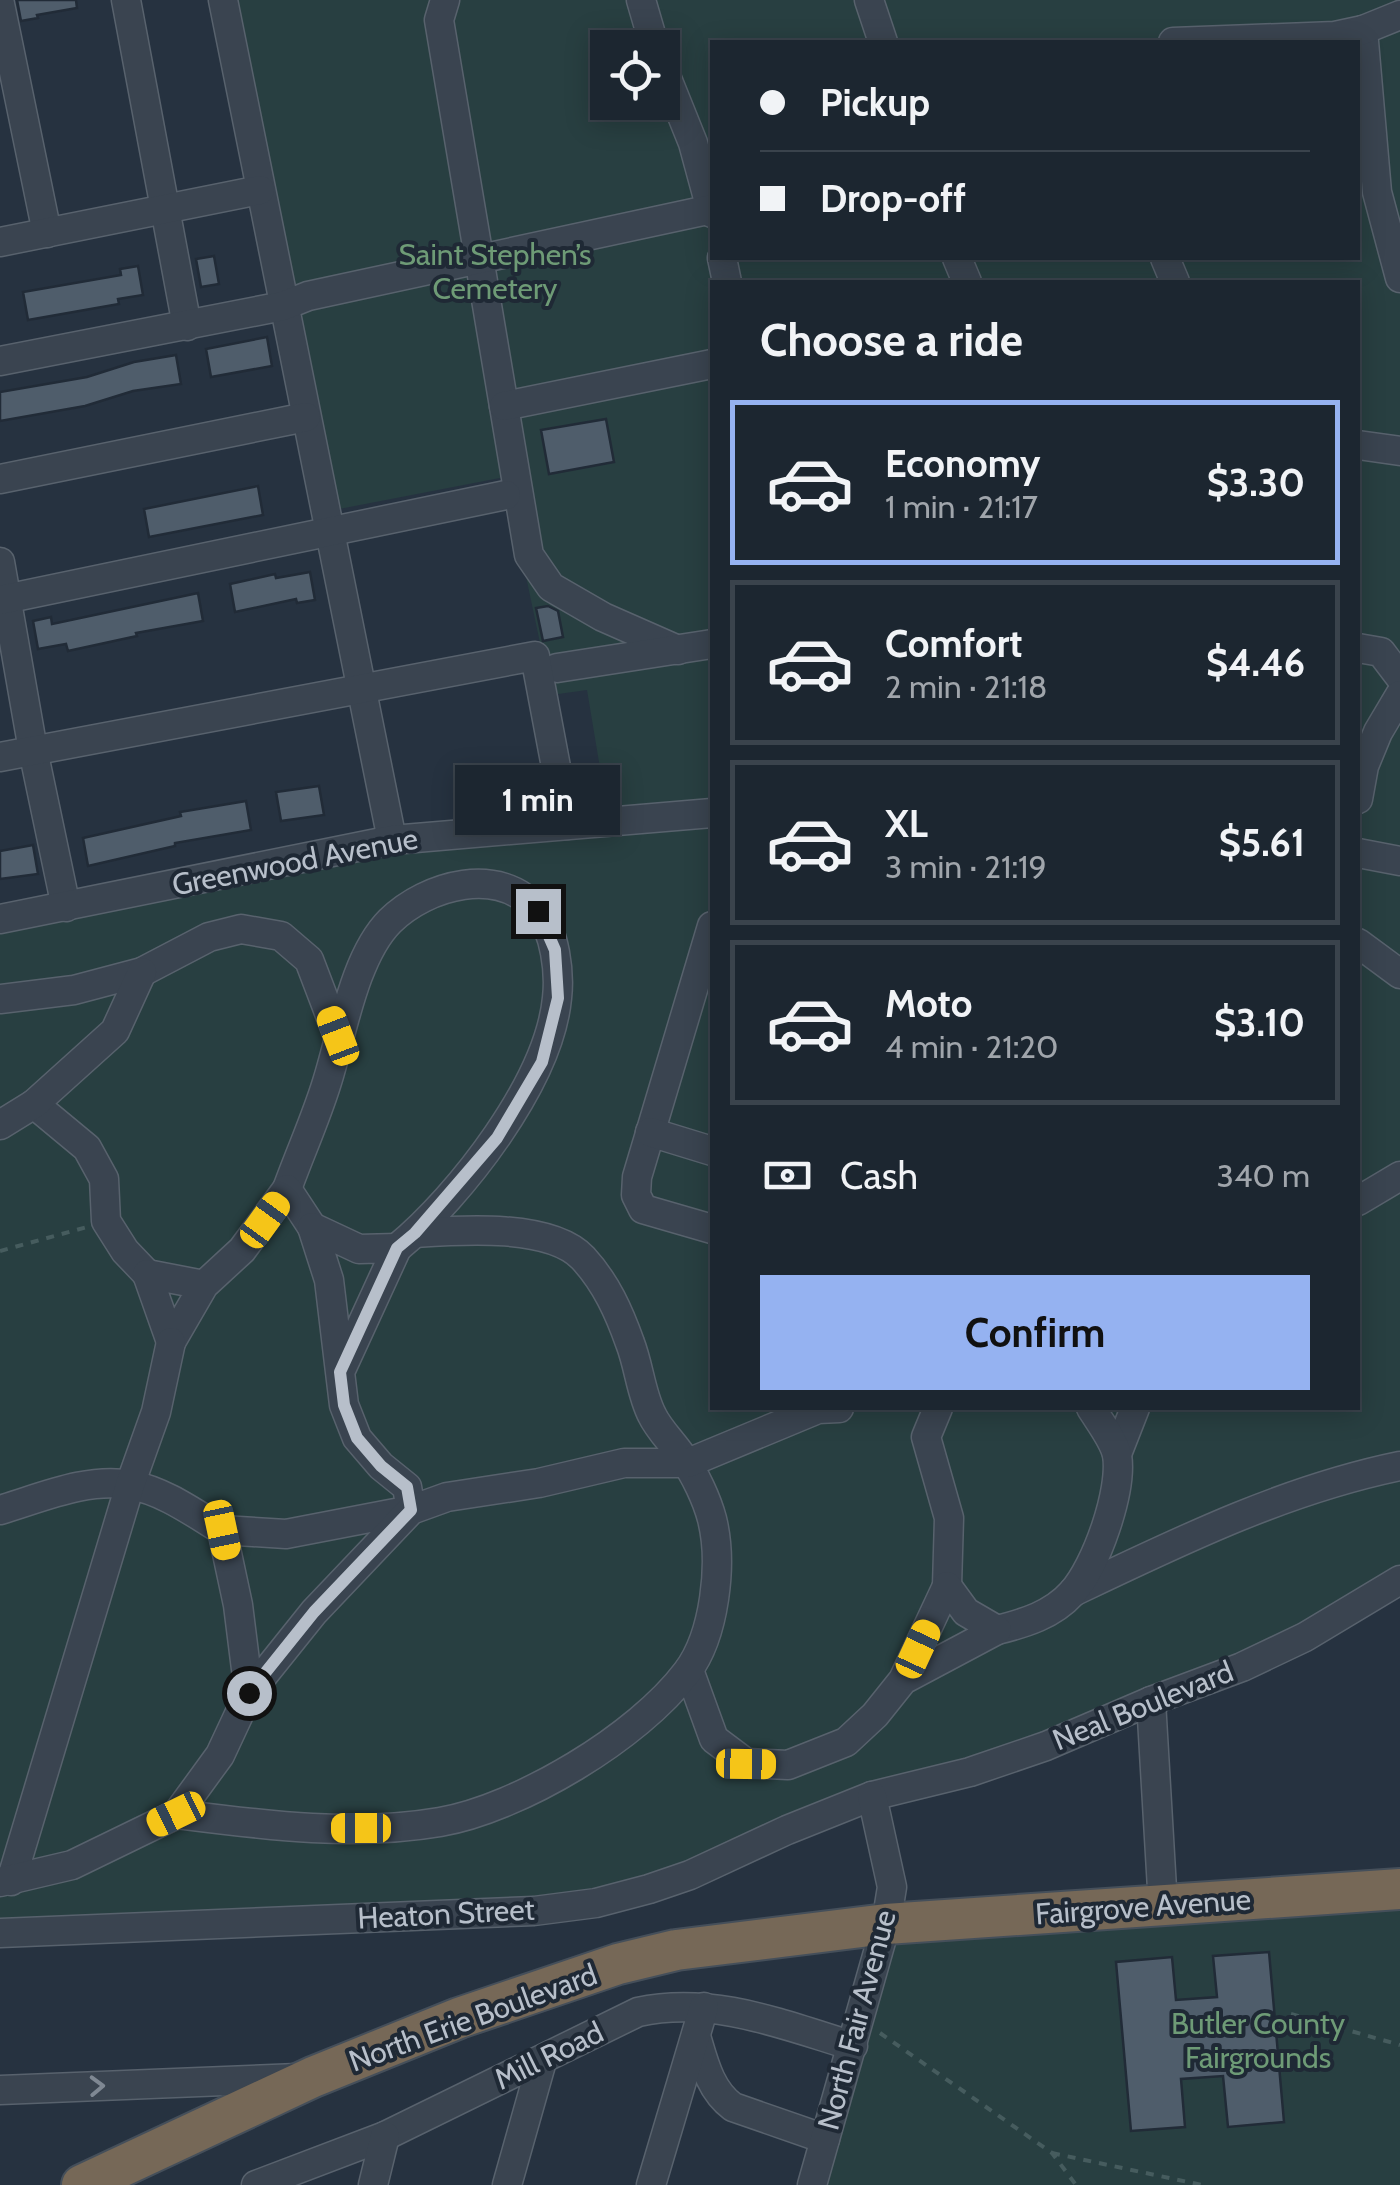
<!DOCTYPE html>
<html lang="en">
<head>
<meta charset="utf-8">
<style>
  body { margin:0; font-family:Cabin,sans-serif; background:#29323c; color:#f1f3f6; height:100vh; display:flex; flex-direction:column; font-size:38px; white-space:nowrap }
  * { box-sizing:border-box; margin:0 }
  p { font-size:32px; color:#a0a5ab }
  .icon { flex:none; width:55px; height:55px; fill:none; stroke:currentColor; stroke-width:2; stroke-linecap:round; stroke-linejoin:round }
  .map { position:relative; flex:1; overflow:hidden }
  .panel { position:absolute; left:710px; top:280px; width:650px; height:1130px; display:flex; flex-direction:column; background:#1c2630; border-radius:0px; box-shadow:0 5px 25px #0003,0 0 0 2px #3a434c }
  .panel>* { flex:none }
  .hud { position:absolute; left:710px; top:40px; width:650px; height:220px; border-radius:0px; box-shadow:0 5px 25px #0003,0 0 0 2px #3a434c; display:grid; align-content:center; height:220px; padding:0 50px; background:#1c2630 }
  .buttons { position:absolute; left:590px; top:30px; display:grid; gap:20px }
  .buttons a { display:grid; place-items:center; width:90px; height:90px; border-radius:0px; background:#1c2630; box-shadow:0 5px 25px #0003,0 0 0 2px #3a434c; font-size:50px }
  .end { position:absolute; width:45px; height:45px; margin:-22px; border:12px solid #b7bfca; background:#111; box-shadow:0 0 0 5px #111 }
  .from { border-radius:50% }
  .bubble { position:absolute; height:70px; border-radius:0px; background:#1c2630; box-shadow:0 5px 25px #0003,0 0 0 2px #3a434c; font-size:32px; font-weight:700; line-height:70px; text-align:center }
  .car { position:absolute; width:30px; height:60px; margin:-30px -15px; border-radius:12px; box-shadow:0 0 8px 2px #0007; background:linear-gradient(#f5c518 24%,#345 0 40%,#f5c518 0 76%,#345 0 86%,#f5c518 0) }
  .hud b { display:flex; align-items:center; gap:35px; height:95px; font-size:38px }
  .hud b+b { border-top:2px solid #3a434c }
  .hud i { width:25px; height:25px; background:#f1f3f6 }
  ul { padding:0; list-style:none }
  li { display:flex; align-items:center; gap:30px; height:165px; margin:0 20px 15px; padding:0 30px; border:5px solid #3a434c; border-radius:0px }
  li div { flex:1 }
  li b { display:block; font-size:38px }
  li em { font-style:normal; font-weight:700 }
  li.on { border-color:#95b2f1 }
  li>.icon { width:90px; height:90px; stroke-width:1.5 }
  h2 { padding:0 50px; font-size:45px; line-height:120px }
  .pay { display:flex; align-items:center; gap:25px; height:110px; padding:0 50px; font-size:38px }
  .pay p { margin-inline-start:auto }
  .primary-button { display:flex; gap:20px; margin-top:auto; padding:20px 50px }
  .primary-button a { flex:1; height:115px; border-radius:0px; background:#95b2f1; color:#111; font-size:40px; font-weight:700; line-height:115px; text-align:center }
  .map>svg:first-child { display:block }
  .green { fill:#283f41; fill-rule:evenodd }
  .building { fill:#4f5d6b; stroke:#212b37; stroke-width:2.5 }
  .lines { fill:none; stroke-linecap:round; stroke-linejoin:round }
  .minor-casing { stroke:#58626d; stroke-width:31 }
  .highway-casing { stroke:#454f5a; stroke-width:44 }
  .path { stroke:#465c5e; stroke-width:4; stroke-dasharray:8 8; stroke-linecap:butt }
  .minor { stroke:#3a4450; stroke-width:28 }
  .highway { stroke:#766857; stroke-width:40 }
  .oneway { stroke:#7f8893 }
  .route { stroke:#b7bfca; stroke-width:12 }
  .labels { text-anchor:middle; stroke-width:8; stroke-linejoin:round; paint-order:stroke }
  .park-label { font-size:30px; fill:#6e9b76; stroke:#1f2935 }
  .street-label { font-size:30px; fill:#b7bfca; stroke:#1f2935 }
</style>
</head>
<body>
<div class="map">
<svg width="1400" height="2185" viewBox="0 0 1400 2185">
  <rect width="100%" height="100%" fill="#263240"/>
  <g class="green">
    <path d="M235,0H1400V1580L1305,1637L596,1903L0,1933V919L392,840L609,822L587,690L551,695L505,477L334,510ZM712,42H1358V258H712ZM608,48H662V102H608ZM712,282H1358V1408H712Z"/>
    <polygon points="1400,1889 1400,2185 812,2185 886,1924"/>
  </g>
  <g class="building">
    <polygon points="17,0 76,0 77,8 37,15 38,18 21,21"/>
    <polygon points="214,256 219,284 201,287 196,259"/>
    <polygon points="138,266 143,295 118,299 119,304 28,320 23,292 121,275 120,269"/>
    <polygon points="267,337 272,366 211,377 206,349"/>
    <polygon points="176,355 181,384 133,391 85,406 0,421 0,392 87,377 134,362"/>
    <polygon points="606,419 614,462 549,474 541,430"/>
    <polygon points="258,486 263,515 149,537 144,509"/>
    <polygon points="310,572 315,600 297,603 296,599 235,612 230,584 275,574 276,578"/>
    <polygon points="198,593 203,621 136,633 137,636 68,651 66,644 38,649 33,621 51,617 52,624"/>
    <polygon points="548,606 558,611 563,637 543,641 536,608"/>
    <polygon points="319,786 324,815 281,821 276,792"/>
    <polygon points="246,801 251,830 175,843 175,846 88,866 83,838 181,816 180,812"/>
    <polygon points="33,845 38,874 0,879 0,851"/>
    <polygon points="1269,1952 1284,2122 1228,2127 1223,2076 1181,2079 1185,2127 1131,2131 1116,1962 1172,1957 1176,2000 1217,1997 1213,1956"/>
  </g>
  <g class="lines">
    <defs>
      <g id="minor">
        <polyline points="126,0 187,326"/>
        <polyline points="223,0 392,840"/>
        <polyline points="445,0 439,20 529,555 551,587 603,617 678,650"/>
        <polyline points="641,0 655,48"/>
        <polyline points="869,0 883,42"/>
        <polyline points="0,4 47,233"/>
        <polyline points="1363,30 1377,192 1400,278"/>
        <polyline points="1173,42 1335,36 1363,30 1400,15"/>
        <polyline points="662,66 693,143 712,213"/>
        <polyline points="0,242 260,190"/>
        <polyline points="722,258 727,282"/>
        <polyline points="957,258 967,282"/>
        <polyline points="1165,258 1175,282"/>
        <polyline points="0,361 283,306 308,296 712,209"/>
        <polyline points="504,406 712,364"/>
        <polyline points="1358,445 1400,451"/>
        <polyline points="0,479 306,417"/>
        <polyline points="0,562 33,750 66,907"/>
        <polyline points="0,600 506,495"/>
        <polyline points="1358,648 1381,652 1400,677"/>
        <polyline points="557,668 712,644"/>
        <polyline points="0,757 535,656 567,825"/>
        <polyline points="1358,799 1364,766 1378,732 1400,695"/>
        <polyline points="1358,853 1400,861"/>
        <polyline points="0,919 392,840 712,813"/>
        <polyline points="712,926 637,1177 636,1195 643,1209 712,1229"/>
        <polyline points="1358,943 1400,974"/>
        <polyline points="0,999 74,990 142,972 209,937 241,929 281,936 309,960 338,1036"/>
        <polyline points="34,1104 87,1148 104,1179 106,1221 125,1251 147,1274"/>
        <polyline points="0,1125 34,1104 115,1031 142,972"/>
        <polyline points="650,1132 712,1151"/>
        <path d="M287,1189C300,1153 316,1118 327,1082C342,1035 354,957 390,921C427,885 500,864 538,911C555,932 560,972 557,998C549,1082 460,1196 397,1248"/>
        <polyline points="1358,1201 1400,1176"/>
        <polyline points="204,1285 171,1342 147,1274 204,1285 242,1250 287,1189 312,1227"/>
        <polyline points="938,1408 926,1437 949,1518 947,1586"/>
        <polyline points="1117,1454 1135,1408"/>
        <path d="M0,1510C41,1498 87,1477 131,1485C164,1491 194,1513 222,1530L238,1605L249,1693"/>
        <polyline points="222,1530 286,1534 411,1510 407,1487 381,1466 357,1438 344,1405 340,1372 397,1248 359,1249 312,1227 329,1280 340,1372"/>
        <path d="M1073,1592C1180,1541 1284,1490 1400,1466"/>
        <path d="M997,1630C1025,1623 1052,1615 1072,1593C1096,1567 1123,1490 1117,1455C1114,1440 1099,1421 1091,1408"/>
        <polyline points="689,1670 714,1739 746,1763 788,1765 846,1742 875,1715 903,1680 947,1586 966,1612 997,1630 903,1680"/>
        <polyline points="1151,1701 1163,1906"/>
        <path d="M177,1814C264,1825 352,1837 440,1822C520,1808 638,1737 687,1672C715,1635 723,1563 712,1519C707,1500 695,1474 683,1458C674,1444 659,1430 652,1415C641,1394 639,1366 630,1343C619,1312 606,1283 583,1258C550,1223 459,1230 415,1233"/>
        <polyline points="11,1881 130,1485 156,1412 171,1342"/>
        <polyline points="0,1882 72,1865 177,1814 220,1755 249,1693 314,1612 411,1510 447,1497 539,1483 624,1463 688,1463 818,1409 839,1408"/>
        <polyline points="0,1933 534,1911 596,1903 649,1889 690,1875 787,1830 872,1796 970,1772 1046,1746 1151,1701 1242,1667 1305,1637 1400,1580"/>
        <path d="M696,2036C704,2063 710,2090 733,2107L825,2139"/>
        <polyline points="0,2090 298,2078"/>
        <path d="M256,2185L385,2136L638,2012C713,1996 781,2024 853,2046"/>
        <polyline points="373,2185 385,2136"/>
        <polyline points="507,2185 542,2061"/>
        <polyline points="651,2185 704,2007"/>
        <polyline points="812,2185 886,1924 892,1887 872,1796"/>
      </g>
      <polyline id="highway" points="82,2185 313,2077 459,2018 618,1964 676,1950 886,1924 1400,1889"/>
    </defs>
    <use href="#minor" class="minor-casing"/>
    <use href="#highway" class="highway-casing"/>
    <g class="path">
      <polyline points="0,1251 87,1227"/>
      <polyline points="1291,2014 1400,2045"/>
      <polyline points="880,2033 1052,2153 1076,2185"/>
      <polyline points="1052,2153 1202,2185"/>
    </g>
    <use href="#minor" class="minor"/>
    <use href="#highway" class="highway"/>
  </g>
  <defs><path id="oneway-chevron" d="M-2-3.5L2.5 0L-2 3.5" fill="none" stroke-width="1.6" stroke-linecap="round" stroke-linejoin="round" transform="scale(2.5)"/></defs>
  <use class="oneway" href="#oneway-chevron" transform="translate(97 2086) rotate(-2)"/>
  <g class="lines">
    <polyline class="route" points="249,1693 314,1612 411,1510 407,1487 381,1466 357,1438 344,1405 340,1372 397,1248 415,1233 497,1138 542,1062 558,998 555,950 538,911"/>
  </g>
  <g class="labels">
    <g class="park-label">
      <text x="495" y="265">Saint Stephen’s<tspan x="495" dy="34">Cemetery</tspan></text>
      <text x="1258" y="2034">Butler County<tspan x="1258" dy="34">Fairgrounds</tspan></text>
    </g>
    <g class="street-label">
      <text transform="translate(295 862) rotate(-11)" y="10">Greenwood Avenue</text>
      <text transform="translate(1143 1706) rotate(-22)" y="10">Neal Boulevard</text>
      <text transform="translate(1143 1907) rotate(-4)" y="10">Fairgrove Avenue</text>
      <text transform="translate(446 1914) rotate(-3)" y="10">Heaton Street</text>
      <text transform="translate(473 2018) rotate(-20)" y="10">North Erie Boulevard</text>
      <text transform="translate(857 2020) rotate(-75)" y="10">North Fair Avenue</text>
      <text transform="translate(549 2056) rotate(-26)" y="10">Mill Road</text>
    </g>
  </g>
</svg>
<div class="buttons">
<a><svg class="icon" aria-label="locate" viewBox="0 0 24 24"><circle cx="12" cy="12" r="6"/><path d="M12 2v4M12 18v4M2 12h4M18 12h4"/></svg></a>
</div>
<i class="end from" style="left:249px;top:1693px"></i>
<i class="end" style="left:538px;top:911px"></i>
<div class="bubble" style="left:455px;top:765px;width:165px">1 min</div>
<i class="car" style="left:338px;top:1036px;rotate:339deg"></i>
<i class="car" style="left:265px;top:1220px;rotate:36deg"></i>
<i class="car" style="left:222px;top:1530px;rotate:168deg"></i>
<i class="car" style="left:918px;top:1649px;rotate:25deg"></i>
<i class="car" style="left:746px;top:1764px;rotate:91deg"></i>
<i class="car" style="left:176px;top:1814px;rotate:244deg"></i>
<i class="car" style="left:361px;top:1828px;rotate:270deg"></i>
<div class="hud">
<b><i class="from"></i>Pickup</b>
<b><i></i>Drop-off</b>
</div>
<section class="panel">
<h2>Choose a ride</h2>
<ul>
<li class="on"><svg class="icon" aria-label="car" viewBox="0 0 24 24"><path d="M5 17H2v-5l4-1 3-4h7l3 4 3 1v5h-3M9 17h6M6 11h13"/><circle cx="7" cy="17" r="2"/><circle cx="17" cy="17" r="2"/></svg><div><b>Economy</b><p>1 min · 21:17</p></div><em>$3.30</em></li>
<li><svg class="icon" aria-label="car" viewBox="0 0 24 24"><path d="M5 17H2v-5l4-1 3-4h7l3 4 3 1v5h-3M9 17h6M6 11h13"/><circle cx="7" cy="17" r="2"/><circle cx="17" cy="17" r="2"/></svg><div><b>Comfort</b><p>2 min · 21:18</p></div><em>$4.46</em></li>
<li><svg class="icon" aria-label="car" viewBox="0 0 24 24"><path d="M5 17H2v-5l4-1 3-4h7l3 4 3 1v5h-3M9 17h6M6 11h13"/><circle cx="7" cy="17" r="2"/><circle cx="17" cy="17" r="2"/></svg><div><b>XL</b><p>3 min · 21:19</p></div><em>$5.61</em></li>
<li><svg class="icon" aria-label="car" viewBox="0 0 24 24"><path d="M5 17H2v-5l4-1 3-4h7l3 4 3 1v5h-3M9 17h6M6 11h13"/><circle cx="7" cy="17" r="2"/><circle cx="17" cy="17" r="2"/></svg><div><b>Moto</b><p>4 min · 21:20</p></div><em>$3.10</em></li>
</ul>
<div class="pay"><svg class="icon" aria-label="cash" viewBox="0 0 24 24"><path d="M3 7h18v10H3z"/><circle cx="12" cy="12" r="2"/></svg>Cash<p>340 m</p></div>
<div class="primary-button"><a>Confirm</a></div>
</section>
</div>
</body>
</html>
